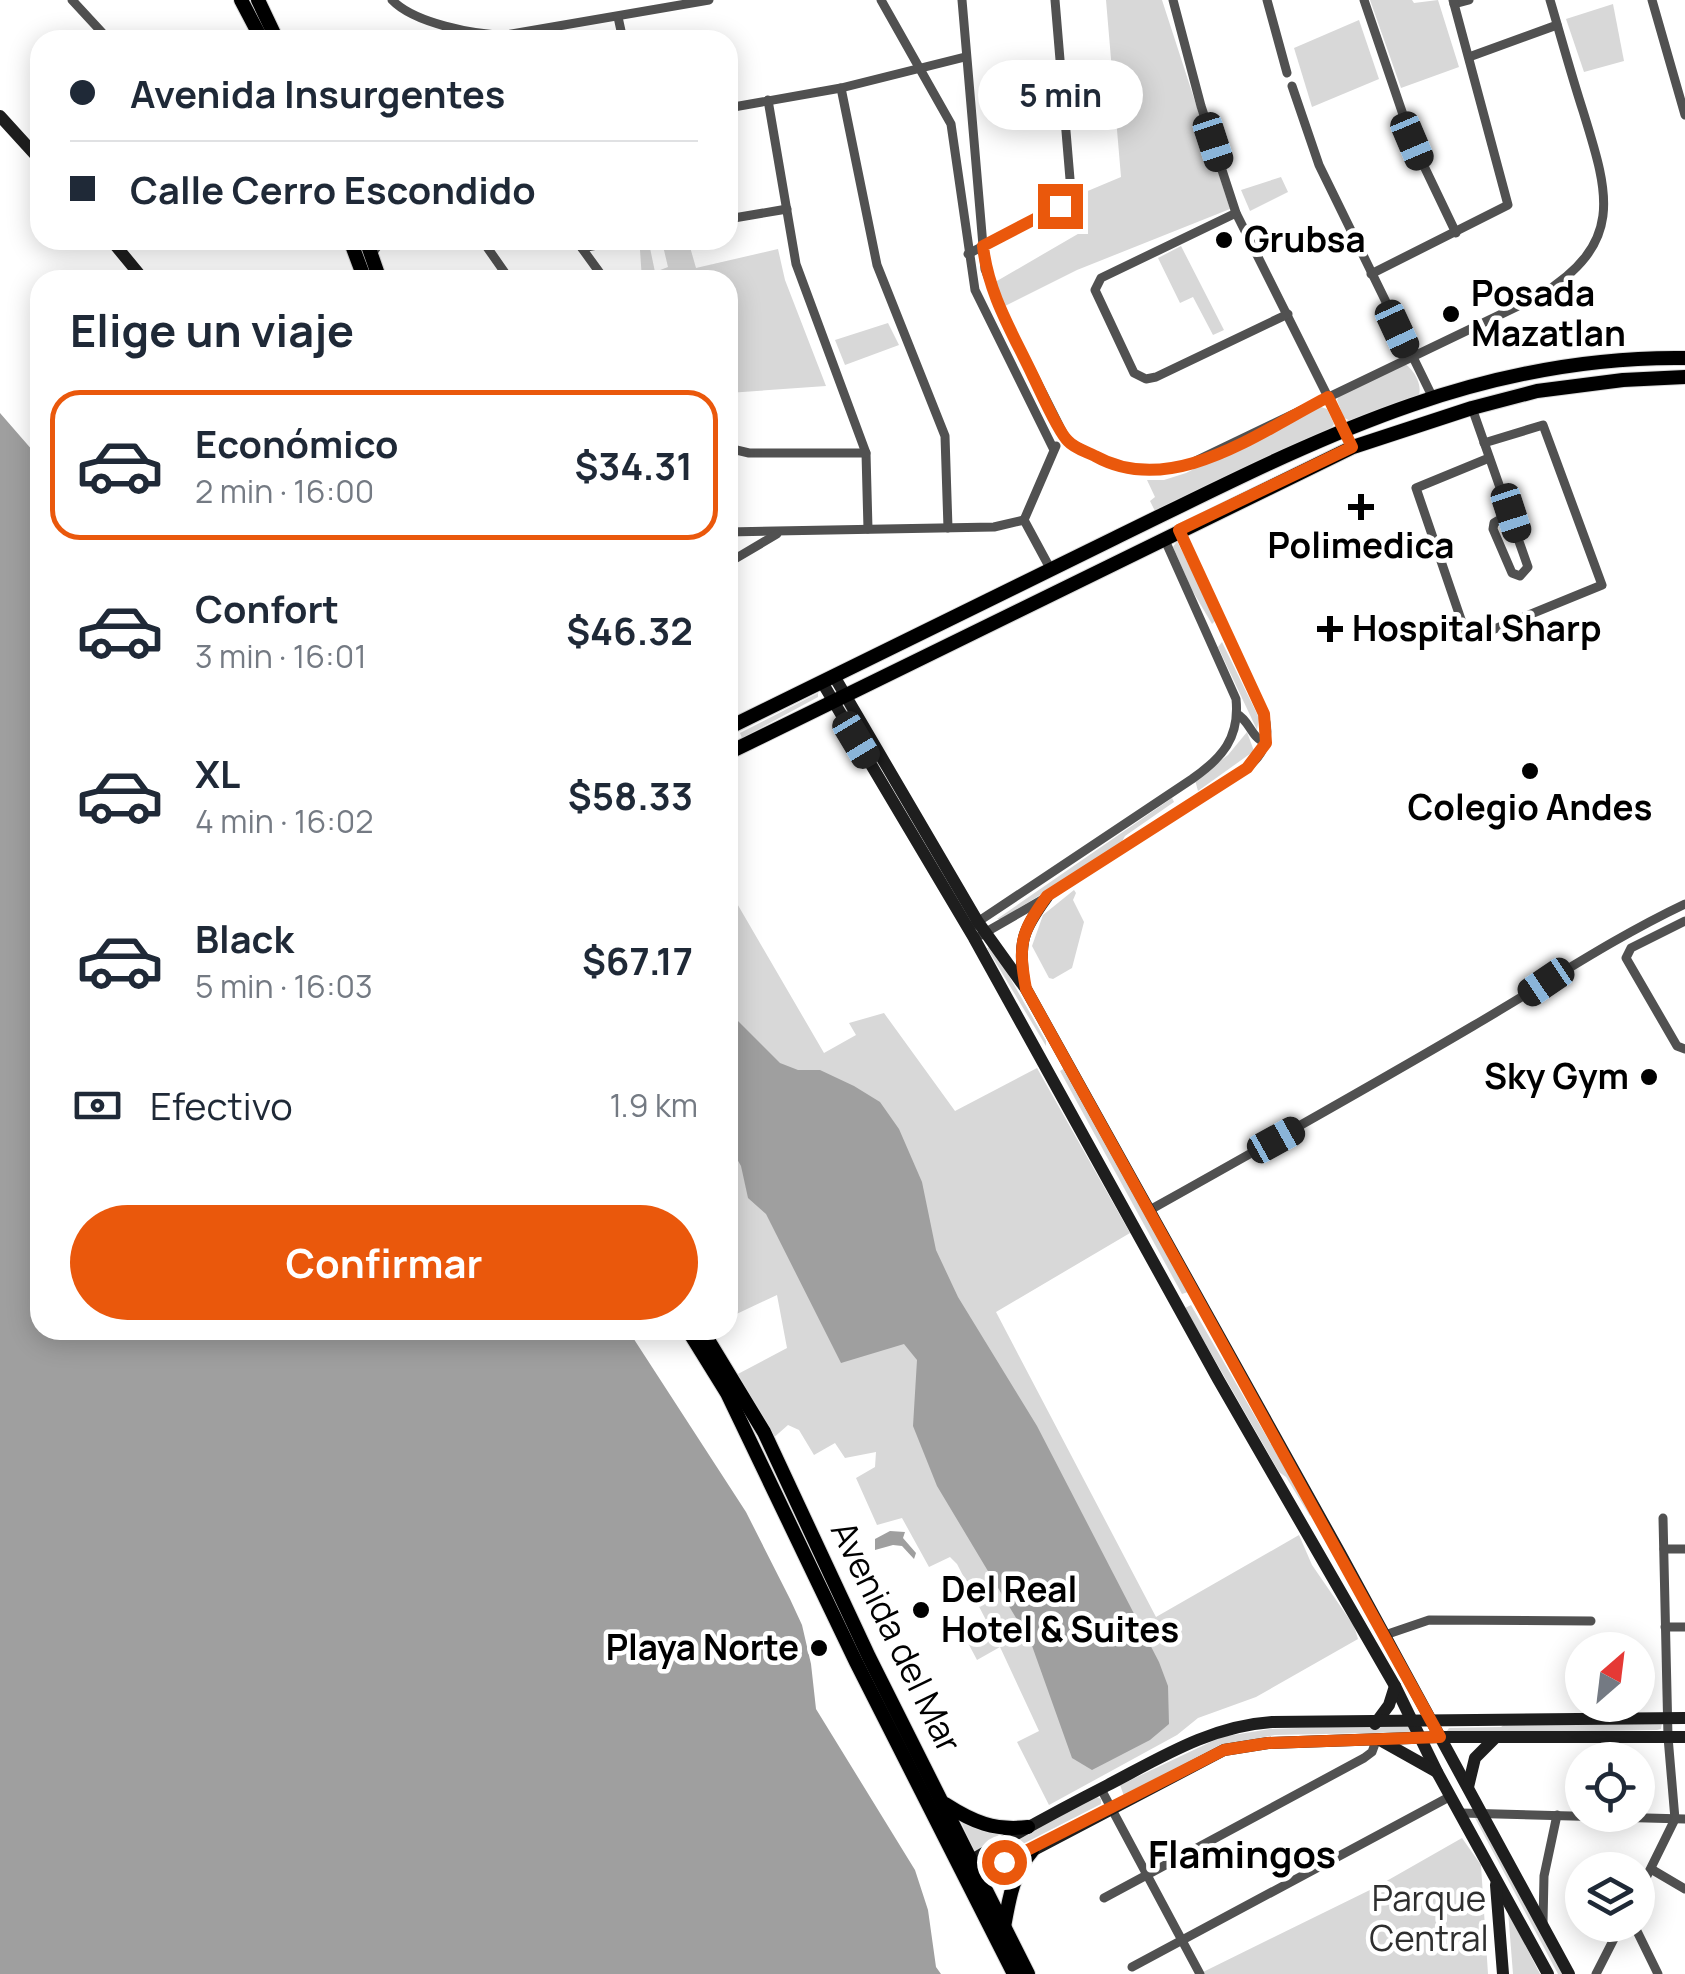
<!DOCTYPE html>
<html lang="es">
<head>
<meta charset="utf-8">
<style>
  body { margin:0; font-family:Manrope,sans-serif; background:#f6f6f7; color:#1f2937; height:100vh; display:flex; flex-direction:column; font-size:38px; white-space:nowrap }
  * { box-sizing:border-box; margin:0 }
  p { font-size:32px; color:#747a83 }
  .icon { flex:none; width:55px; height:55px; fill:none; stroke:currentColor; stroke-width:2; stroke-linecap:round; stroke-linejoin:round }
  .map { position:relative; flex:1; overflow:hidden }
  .drawer { position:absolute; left:30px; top:270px; width:708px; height:1070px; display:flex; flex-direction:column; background:#fff; border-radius:30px; box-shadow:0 5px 25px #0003 }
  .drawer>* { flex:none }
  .top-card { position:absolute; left:30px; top:30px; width:708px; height:220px; border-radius:30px; box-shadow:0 5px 25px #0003; display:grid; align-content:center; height:220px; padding:0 40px; background:#fff }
  .needle { width:65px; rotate:28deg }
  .tools { position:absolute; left:1565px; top:1632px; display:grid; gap:20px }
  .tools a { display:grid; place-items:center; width:90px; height:90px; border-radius:50%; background:#fff; box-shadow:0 5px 25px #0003; font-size:50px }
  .end { position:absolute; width:45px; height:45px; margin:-22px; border:12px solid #ea580c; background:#fff; box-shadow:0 0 0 5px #fff }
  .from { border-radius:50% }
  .bubble { position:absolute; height:70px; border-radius:35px; background:#fff; box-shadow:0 5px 25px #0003; font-size:32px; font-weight:700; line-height:70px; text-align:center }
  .car { position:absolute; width:30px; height:60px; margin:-30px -15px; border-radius:12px; box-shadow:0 0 8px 2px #0007; background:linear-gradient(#222 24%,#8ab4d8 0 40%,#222 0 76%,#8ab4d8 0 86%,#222 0) }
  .top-card b { display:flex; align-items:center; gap:35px; height:95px; font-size:38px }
  .top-card b+b { border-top:2px solid #e0e1e3 }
  .top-card i { width:25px; height:25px; background:#1f2937 }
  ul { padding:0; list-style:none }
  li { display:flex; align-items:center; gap:30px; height:150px; margin:0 20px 15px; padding:0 20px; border:5px solid transparent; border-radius:30px }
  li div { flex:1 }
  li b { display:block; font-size:38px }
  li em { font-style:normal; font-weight:700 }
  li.on { border-color:#ea580c }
  li>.icon { width:90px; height:90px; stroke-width:1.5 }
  h2 { padding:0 40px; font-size:45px; line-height:120px }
  .pay { display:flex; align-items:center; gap:25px; height:110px; padding:0 40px; font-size:38px }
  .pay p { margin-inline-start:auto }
  .action { display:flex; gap:20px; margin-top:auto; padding:20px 40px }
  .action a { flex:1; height:115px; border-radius:60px; background:#ea580c; color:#fff; font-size:40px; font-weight:700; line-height:115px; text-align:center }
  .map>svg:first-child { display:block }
  .green { fill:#d8d8d8 }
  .water { fill:#9f9f9f }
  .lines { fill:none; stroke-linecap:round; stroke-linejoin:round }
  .primary-casing { stroke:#dbdbdb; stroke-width:16 }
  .street { stroke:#515151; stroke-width:9 }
  .secondary { stroke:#1e1e1e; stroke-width:12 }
  .primary { stroke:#000; stroke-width:14 }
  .route { stroke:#ea580c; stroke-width:12 }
  .poi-dot { fill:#000; stroke:#fff; stroke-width:4 }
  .labels { text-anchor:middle; stroke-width:9; stroke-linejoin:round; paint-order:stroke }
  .poi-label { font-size:35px; font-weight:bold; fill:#000; stroke:#fff; text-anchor:start }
  .street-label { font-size:35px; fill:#000; stroke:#fff }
  .park-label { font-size:35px; fill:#2f2f2f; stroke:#fff }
  .neighbourhood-label { font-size:38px; font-weight:bold; fill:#000; stroke:#fff }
</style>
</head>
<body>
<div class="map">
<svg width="1685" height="1974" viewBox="0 0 1685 1974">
  <rect width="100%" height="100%" fill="#fff"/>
  <g class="green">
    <polygon points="1106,0 1162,0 1230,209 1077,270 1001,308 990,285 1083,231 1071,198 1121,177"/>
    <polygon points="1370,0 1412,0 1414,3 1438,0 1459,67 1401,88"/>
    <polygon points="1613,4 1624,61 1584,72 1566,19"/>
    <polygon points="1359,20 1379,79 1312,107 1294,48"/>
    <polygon points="1281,177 1288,192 1250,211 1241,190"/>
    <polygon points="680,240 688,240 696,268 778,249 785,280 826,386 728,393 728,280 642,280 640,250 650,248 655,272 668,267 663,246"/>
    <polygon points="1181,246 1224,330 1213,335 1193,297 1180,303 1158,258"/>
    <polygon points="888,323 899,345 845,365 835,340"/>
    <path d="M1405,364C1414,370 1422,384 1419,395L1351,421L1344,418L1337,400L1341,392Z"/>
    <polygon points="1318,406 1327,409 1334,424 1332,427 1155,511 1150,501 1155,497 1147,480 1164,480 1186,473"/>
    <polygon points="1177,541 1216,620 1212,624 1192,590 1173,547"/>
    <polygon points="1222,642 1259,718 1257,730 1218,647"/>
    <polygon points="818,693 818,697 742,738 740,733"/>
    <polygon points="1247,732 1254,751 1198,791 1195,780 1228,755"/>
    <polygon points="1172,798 1174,802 1125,836 1119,847 1001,919 997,919"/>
    <polygon points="728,888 824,1053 856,1035 849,1023 884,1013 955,1111 1037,1068 1130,1233 996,1312 1156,1617 1299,1535 1312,1565 1354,1626 1358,1639 1256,1697 1198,1718 1177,1735 1049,1805 1017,1742 1039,1731 1000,1647 977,1660 967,1641 988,1624 957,1564 950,1557 929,1567 902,1518 877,1525 856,1478 875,1467 876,1452 845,1458 835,1443 814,1455 799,1430 788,1425 771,1440 736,1375 787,1348 777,1295 728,1318"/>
    <polygon points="1074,890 1076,893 1073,900 1084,922 1072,968 1053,979 1049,978 1032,946 1043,915"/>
    <polygon points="992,946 1046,1041 1046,1046 987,948"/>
    <polygon points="1065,1068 1188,1292 1182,1294 1060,1071"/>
    <polygon points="1191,1305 1311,1514 1310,1516 1286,1477 1279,1472 1185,1308"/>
    <polygon points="1662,1722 1661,1729 1657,1730 1445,1734 1449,1728 1501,1727 1506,1723"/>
    <polygon points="1415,1724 1418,1732 1275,1735 1226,1745 1124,1796 1120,1785 1221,1737 1270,1729"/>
    <polygon points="1095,1796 1101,1799 1101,1804 984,1864 983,1857"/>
    <polygon points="1478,1816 1566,1974 1558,1974 1475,1818"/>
    <polygon points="960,1819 997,1831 999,1835 974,1852"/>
    <polygon points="1462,1838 1481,1865 1488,1974 1199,1974 1376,1887"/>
    <polygon points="1508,1911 1540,1974 1513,1974"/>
  </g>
  <g class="water">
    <polygon points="0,413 40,459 40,1330 628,1330 746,1512 790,1599 802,1625 811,1664 816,1709 915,1870 928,1910 936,1967 941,1974 0,1974"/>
    <polygon points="728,1011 780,1063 798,1070 820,1070 854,1086 880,1102 899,1129 922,1182 936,1250 958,1297 1037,1426 1159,1662 1168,1686 1169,1724 1150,1740 1092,1770 1072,1758 1031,1643 937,1486 913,1426 917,1360 904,1344 841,1363 766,1214 748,1198 741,1166 728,1143"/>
    <polygon points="890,1531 905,1532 903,1538 916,1553 914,1559 902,1546 893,1545 875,1550 875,1539"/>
  </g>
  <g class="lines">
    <defs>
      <g id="primary">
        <polyline points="241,0 262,40"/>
        <polyline points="258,0 277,40"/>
        <polyline points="350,240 365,280"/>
        <polyline points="366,240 380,280"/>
        <path d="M728,728C856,664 985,601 1115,538C1302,447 1470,355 1685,358"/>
        <polyline points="728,753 1353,447 1472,408 1537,391 1623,380 1685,377"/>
        <polyline points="688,1330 727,1393 856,1662 1014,1974"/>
        <polyline points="702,1330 764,1432 869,1657 1028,1974"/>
        <path d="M945,1804C973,1822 994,1831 1028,1827"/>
        <path d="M1004,1927C1009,1899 1013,1873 1032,1851"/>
      </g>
    </defs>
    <use href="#primary" class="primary-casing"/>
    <g class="street">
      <polyline points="72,0 109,40"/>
      <path d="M392,0C414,23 474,35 506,35L709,0"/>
      <polyline points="881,0 951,124 975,290 1053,448"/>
      <polyline points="962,0 985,269 1001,310 1067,441"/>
      <polyline points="1173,0 1201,106 1236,213 1353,447"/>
      <polyline points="1267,0 1287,73"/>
      <polyline points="1364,0 1412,141 1456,233"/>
      <polyline points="1652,0 1685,115"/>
      <polyline points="1454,4 1469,0"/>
      <polyline points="618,17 623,40"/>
      <polyline points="1469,57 1557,25"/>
      <polyline points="1292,86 1319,165 1432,396"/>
      <polyline points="841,88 877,265 945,436 948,528"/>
      <polyline points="768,100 796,264 866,453 868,529"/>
      <polyline points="728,108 841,88 965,57"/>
      <polyline points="1236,213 1101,278 1095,290 1134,373 1146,379 1156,377 1288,314"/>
      <polyline points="728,219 787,209"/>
      <polyline points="482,240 510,280"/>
      <polyline points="576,240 605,280"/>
      <polyline points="582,248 622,240"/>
      <polyline points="968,254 1060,206 1071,191 1055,0"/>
      <polyline points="371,255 382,240"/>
      <polyline points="1371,274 1508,205 1453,0"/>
      <polyline points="1472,408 1528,567 1520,576 1512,573 1493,529 1494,523 1511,513"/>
      <path d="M1067,441C1114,467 1134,477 1187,465L1539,296C1625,243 1609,195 1583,111C1571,74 1561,37 1550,0"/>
      <polyline points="1484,443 1543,425 1602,585 1470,639 1467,637 1416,488 1489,458"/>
      <polyline points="728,448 749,453 866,453"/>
      <polyline points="728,532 994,527 1024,520"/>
      <polyline points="728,563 777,534"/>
      <polyline points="1051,570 1024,520 1056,446"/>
      <path d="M1237,714C1250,721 1251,738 1266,743"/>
      <polyline points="1685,921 1631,948 1626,958 1677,1046 1685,1049"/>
      <path d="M973,925L1192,779C1222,758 1240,738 1236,699L1164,538"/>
      <path d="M981,935L1047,897L1247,768C1265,753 1271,737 1264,714L1179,530"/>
      <path d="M1148,1211C1257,1150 1366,1089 1473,1026C1544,985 1611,939 1685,904"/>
      <polyline points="1664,1549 1685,1549"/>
      <polyline points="1665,1627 1685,1627"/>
      <polyline points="1385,1635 1429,1620 1591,1621"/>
      <polyline points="1101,1789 1200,1974"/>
      <polyline points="1461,1813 1685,1819"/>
      <polyline points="1651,1869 1685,1889"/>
      <polyline points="1638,1894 1675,1819 1668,1737 1663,1518"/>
      <polyline points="1104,1898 1364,1758 1372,1752 1376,1741"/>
      <polyline points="1543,1922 1544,1876 1557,1815"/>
      <polyline points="1634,1925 1658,1974"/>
      <polyline points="1132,1967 1451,1796"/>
      <polyline points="1596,1974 1621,1925"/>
    </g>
    <g class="secondary">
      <polyline points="0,116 40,160"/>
      <polyline points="111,240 144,280"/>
      <polyline points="834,676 978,922 1026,989 1340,1553 1569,1974"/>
      <polyline points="822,682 974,938 1218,1379 1395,1686 1437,1772 1548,1974"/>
      <path d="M1024,982C1018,941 1023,930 1047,897"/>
      <polyline points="1375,1724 1389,1705 1395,1686"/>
      <polyline points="1380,1740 1437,1772"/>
      <polyline points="1468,1787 1475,1758 1495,1738"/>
      <path d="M962,1866C1009,1837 1057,1811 1106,1786C1160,1758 1210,1726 1272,1722L1685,1718"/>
      <polyline points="969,1878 1032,1851 1224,1750 1268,1743 1440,1737 1685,1737"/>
      <polyline points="1496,1885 1503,1974"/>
    </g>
    <use href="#primary" class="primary"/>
  </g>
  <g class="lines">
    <path class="route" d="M1004,1862L1224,1750L1268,1743L1440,1737L1026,989C1018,945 1020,933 1047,896L1247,768L1266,743L1264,714L1179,530L1352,447L1328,397C1259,432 1172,499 1095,456C1087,452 1074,448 1068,441C1058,432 1039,388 1032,374C1012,332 988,293 983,246L1060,206"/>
  </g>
  <g class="poi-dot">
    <circle cx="1224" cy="240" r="10"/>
    <circle cx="1451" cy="314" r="10"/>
    <path d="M1356 492h10v10h10v10h-10v10h-10v-10h-10v-10h10z"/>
    <path d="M1325 614h10v10h10v10h-10v10h-10v-10h-10v-10h10z"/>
    <circle cx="1530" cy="771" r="10"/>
    <circle cx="1649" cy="1077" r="10"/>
    <circle cx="921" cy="1610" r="10"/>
    <circle cx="819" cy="1648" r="10"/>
  </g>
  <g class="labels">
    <g class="poi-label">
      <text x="1244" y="252">Grubsa</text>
      <text x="1471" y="306">Posada<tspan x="1471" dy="40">Mazatlan</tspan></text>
      <text x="1361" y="558" text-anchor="middle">Polimedica</text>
      <text x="1352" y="641">Hospital Sharp</text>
      <text x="1530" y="820" text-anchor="middle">Colegio Andes</text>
      <text x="1629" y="1089" text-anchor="end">Sky Gym</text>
      <text x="941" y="1602">Del Real<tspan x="941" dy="40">Hotel &amp; Suites</tspan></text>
      <text x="799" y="1660" text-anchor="end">Playa Norte</text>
    </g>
    <g class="street-label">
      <text transform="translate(896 1637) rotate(64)" y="12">Avenida del Mar</text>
    </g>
    <g class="park-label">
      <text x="1429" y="1911">Parque<tspan x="1429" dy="40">Central</tspan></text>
    </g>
    <g class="neighbourhood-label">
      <text x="1242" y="1868">Flamingos</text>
    </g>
  </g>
</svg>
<div class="tools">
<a><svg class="needle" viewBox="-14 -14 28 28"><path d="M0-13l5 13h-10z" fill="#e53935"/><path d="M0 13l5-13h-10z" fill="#747a83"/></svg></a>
<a><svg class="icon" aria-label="locate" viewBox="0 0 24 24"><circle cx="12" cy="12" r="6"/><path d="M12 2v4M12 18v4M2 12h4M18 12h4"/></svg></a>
<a><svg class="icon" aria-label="layers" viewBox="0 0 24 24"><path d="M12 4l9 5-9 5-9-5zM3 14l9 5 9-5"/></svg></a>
</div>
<i class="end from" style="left:1004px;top:1862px"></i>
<i class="end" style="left:1060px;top:206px"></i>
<div class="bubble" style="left:978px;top:60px;width:165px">5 min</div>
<i class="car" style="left:1412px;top:141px;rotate:157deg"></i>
<i class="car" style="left:1213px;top:142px;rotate:162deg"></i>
<i class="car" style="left:1397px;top:329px;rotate:155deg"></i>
<i class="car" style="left:1511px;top:513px;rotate:162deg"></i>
<i class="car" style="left:856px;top:740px;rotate:149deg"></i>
<i class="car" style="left:1546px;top:982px;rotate:236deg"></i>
<i class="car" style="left:1276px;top:1140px;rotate:61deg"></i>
<div class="top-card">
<b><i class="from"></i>Avenida Insurgentes</b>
<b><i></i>Calle Cerro Escondido</b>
</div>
<section class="drawer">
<h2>Elige un viaje</h2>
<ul>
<li class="on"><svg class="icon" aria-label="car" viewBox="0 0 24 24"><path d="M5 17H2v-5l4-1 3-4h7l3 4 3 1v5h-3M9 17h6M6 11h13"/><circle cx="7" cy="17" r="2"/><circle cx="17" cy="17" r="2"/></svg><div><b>Económico</b><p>2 min · 16:00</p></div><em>$34.31</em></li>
<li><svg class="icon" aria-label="car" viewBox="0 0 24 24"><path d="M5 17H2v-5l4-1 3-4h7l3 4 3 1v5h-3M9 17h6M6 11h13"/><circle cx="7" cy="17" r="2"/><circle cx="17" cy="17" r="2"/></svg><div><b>Confort</b><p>3 min · 16:01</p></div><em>$46.32</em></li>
<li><svg class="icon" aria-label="car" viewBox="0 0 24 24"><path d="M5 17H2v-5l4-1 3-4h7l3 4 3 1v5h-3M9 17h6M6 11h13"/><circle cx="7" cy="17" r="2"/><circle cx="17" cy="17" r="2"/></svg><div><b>XL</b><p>4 min · 16:02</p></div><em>$58.33</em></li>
<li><svg class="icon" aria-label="car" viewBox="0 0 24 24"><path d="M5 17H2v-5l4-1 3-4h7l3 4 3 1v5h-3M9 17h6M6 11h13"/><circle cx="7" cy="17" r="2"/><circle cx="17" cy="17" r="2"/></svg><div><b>Black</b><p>5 min · 16:03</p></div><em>$67.17</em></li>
</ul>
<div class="pay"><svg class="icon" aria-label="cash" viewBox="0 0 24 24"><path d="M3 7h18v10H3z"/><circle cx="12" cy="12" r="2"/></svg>Efectivo<p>1.9 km</p></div>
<div class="action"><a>Confirmar</a></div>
</section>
</div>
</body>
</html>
